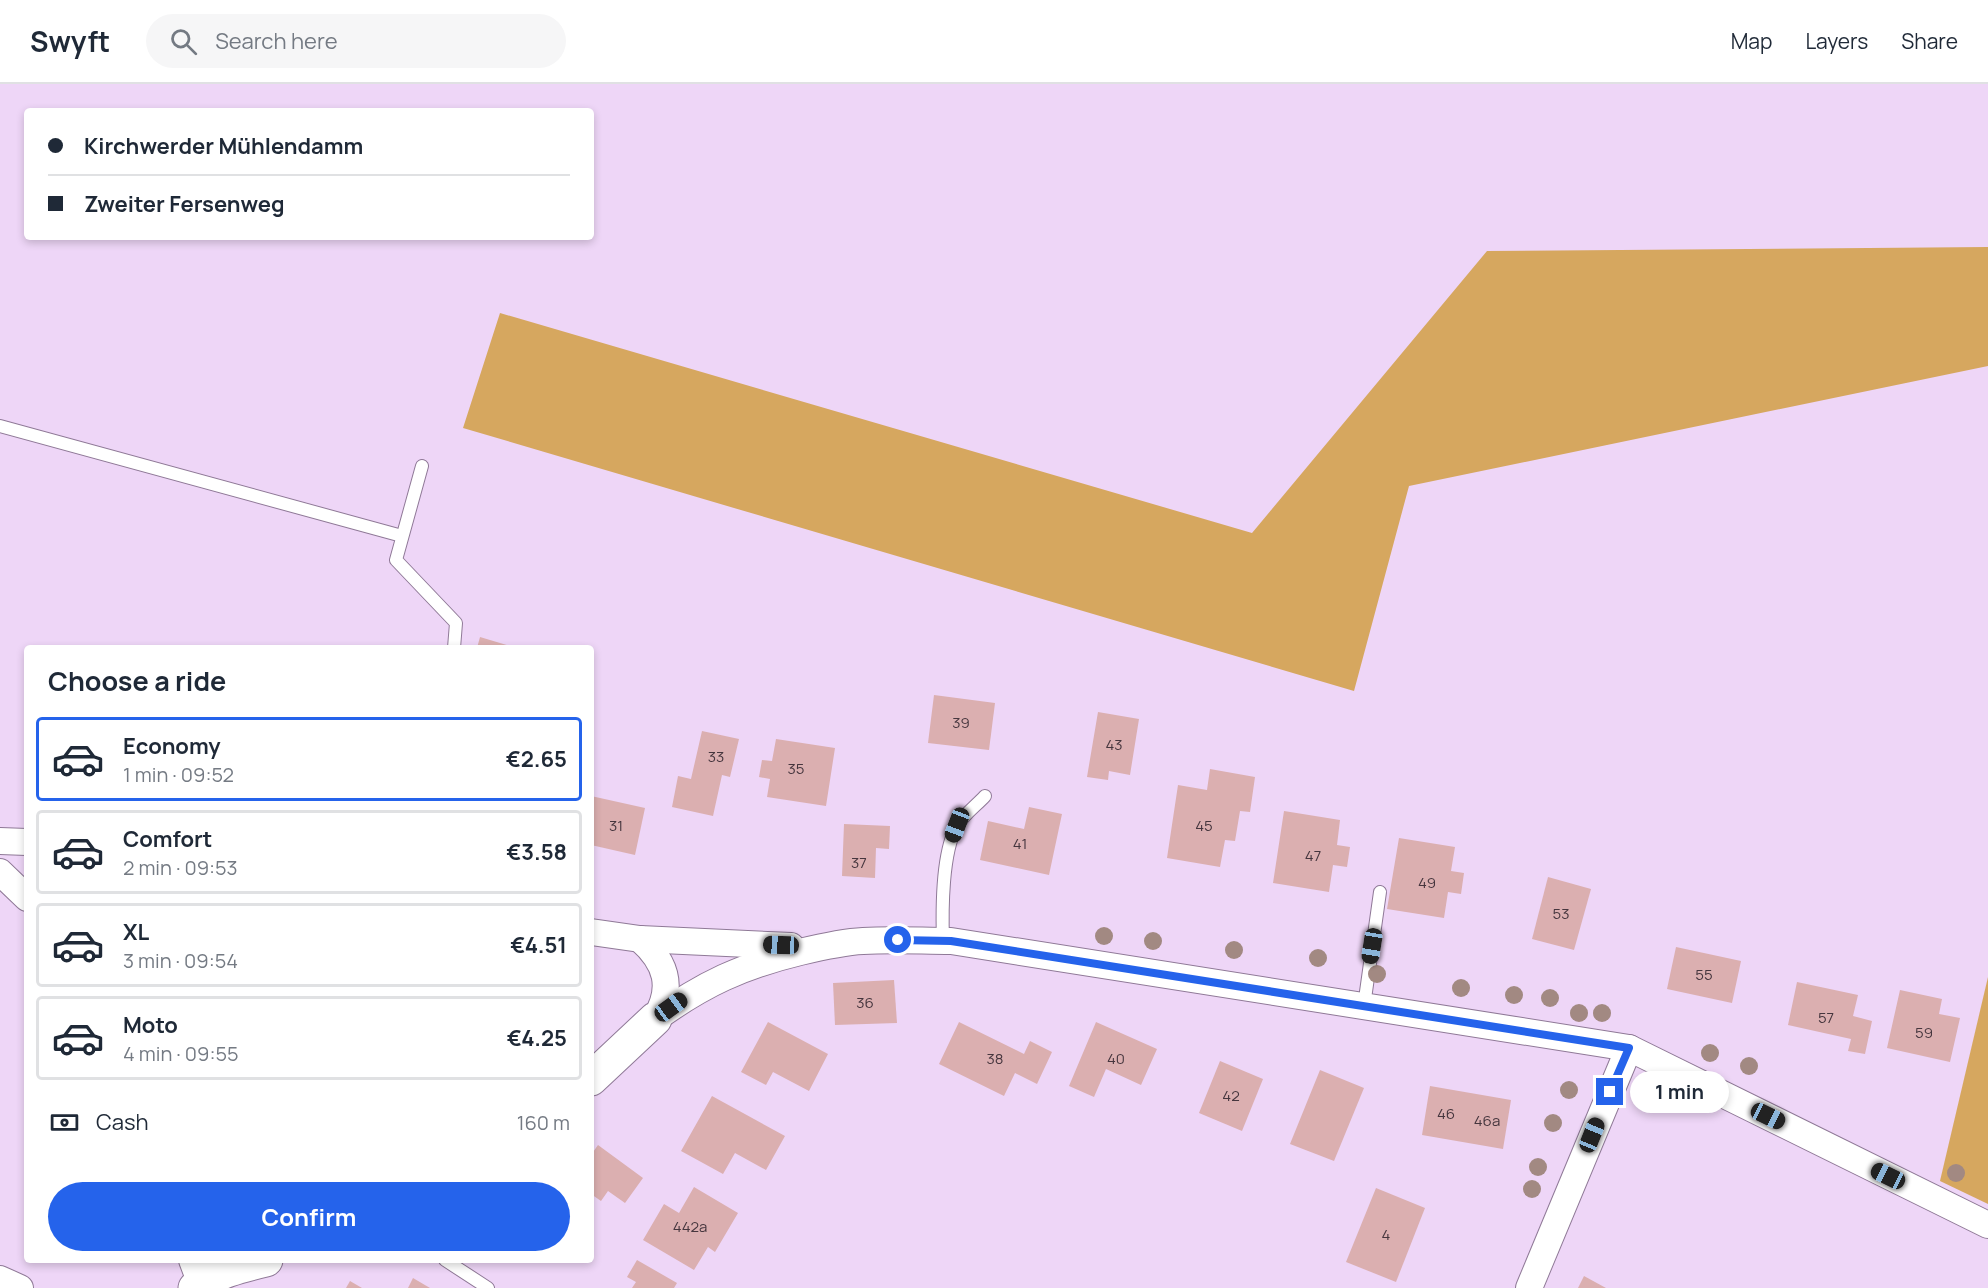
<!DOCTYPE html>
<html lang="en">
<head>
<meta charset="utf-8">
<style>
  body { margin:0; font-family:Manrope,sans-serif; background:#f6f6f7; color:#1f2937; height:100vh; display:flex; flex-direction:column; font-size:22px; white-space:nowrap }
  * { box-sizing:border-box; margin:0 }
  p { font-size:20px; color:#747a83 }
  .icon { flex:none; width:33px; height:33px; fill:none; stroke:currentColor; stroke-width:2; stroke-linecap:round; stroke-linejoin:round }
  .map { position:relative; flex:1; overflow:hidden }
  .panel { position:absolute; left:24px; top:561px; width:570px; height:618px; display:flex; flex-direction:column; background:#fff; border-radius:6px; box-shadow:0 3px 9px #0003 }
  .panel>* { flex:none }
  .hud { position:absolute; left:24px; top:24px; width:570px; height:132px; border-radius:6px; box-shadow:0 3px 9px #0003; display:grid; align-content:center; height:132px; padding:0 24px; background:#fff }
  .end { position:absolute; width:27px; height:27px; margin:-14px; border:8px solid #2563eb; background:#fff; box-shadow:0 0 0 3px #fff }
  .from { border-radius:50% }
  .bubble { position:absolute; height:42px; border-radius:21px; background:#fff; box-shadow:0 3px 9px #0003; font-size:20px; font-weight:700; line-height:42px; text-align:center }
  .car { position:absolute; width:18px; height:36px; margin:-18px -9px; border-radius:8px; box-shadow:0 0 4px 2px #0007; background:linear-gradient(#222 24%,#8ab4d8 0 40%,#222 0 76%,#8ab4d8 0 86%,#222 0) }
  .hud b { display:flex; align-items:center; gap:21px; height:57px; font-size:22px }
  .hud b+b { border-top:2px solid #e0e1e3 }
  .hud i { width:15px; height:15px; background:#1f2937 }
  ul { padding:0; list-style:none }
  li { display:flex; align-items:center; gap:18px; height:84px; margin:0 12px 9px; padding:0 12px; border:3px solid #e0e1e3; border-radius:6px }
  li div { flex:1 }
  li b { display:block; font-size:22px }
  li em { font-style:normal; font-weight:700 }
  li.on { border-color:#2563eb }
  li>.icon { width:54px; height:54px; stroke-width:1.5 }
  h2 { padding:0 24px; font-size:27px; line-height:72px }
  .pay { display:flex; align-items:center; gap:15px; height:66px; padding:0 24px; font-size:22px }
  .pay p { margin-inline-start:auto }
  .action { display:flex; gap:12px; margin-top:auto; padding:12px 24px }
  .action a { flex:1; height:69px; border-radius:36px; background:#2563eb; color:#fff; font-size:24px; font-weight:700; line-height:69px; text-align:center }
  header { display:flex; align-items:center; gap:36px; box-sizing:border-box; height:84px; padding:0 30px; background:#fff; border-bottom:2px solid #e0e1e3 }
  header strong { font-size:28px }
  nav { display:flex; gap:33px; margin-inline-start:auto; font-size:21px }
  .search { width:420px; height:54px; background:#f6f6f7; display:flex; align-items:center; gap:15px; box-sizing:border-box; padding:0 21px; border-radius:33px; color:#747a83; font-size:22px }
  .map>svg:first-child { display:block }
  .green { fill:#d6a75f }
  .building { fill:#dbafb0 }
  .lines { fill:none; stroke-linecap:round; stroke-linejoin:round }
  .lane-casing { stroke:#8f7997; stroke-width:14 }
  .street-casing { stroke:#8f7997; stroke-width:28 }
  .secondary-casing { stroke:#8f7997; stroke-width:35 }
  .lane { stroke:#fff; stroke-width:12 }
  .street { stroke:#fff; stroke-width:26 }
  .secondary { stroke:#fff; stroke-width:33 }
  .tree { fill:#a28982 }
  .route { stroke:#2563eb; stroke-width:8 }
  .labels { text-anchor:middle; stroke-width:4.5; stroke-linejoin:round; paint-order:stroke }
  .number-label { font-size:15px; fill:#46363e }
</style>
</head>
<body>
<header>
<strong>Swyft</strong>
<div class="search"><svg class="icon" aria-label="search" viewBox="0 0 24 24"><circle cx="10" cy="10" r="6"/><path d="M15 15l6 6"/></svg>Search here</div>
<nav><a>Map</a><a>Layers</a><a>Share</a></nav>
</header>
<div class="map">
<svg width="1988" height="1204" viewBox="0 0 1988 1204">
  <rect width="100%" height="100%" fill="#eed6f7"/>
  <g class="green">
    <polygon points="1988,163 1988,282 1409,402 1354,607 463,344 500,229 1252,449 1487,167"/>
    <polygon points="1988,893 1988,1120 1940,1097"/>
  </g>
  <g class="building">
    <polygon points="480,553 513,563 513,564 477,564"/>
    <polygon points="934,611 995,619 989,666 928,659"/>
    <polygon points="1098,628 1139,635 1130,691 1109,687 1108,696 1087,693"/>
    <polygon points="702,647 739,655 730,693 722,691 713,732 672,723 678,692 691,695"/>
    <polygon points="776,655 835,664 826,722 767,713 770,695 759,693 762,676 772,677"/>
    <polygon points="1210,685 1255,693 1250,728 1240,727 1235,757 1225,756 1220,783 1167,774 1178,701 1207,706"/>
    <polygon points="591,712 645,724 635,771 591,761"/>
    <polygon points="1029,723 1062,730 1049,791 980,776 988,737 1024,745"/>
    <polygon points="1284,727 1340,736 1337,761 1350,763 1347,783 1333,781 1329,808 1273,799"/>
    <polygon points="844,740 890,742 889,765 876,764 875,794 842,792"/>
    <polygon points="1399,754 1455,763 1451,787 1464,789 1461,810 1448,808 1444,834 1387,825"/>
    <polygon points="1548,793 1591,805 1574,866 1532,855"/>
    <polygon points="1676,863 1741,877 1732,919 1667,905"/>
    <polygon points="894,896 897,939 835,941 833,899"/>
    <polygon points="1797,898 1858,911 1853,932 1872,937 1865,970 1848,967 1851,955 1788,941"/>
    <polygon points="1900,906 1942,915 1939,930 1960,934 1950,978 1887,964"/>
    <polygon points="768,938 828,970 809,1007 773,988 766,1001 741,988"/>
    <polygon points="959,938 1024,970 1030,957 1052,968 1037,1000 1015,989 1004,1012 939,980"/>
    <polygon points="1096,938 1157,965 1141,1001 1106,985 1094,1013 1069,1002"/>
    <polygon points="1220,977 1263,995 1242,1047 1199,1029"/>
    <polygon points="1320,986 1364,1004 1334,1077 1290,1060"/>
    <polygon points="1430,1002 1511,1016 1503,1065 1422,1051"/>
    <polygon points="712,1012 785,1052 766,1086 735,1069 723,1090 681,1067"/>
    <polygon points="598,1061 643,1094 625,1119 608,1107 601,1117 591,1110 591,1071"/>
    <polygon points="694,1103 738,1129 715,1168 708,1163 694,1186 643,1156 664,1120 679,1129"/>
    <polygon points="1376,1104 1425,1124 1396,1198 1346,1178"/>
    <polygon points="637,1176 677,1199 674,1204 632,1204 636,1198 627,1193"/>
    <polygon points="1584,1192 1606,1204 1578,1204"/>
    <polygon points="413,1194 430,1204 408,1204"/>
    <polygon points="350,1197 362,1204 346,1204"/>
  </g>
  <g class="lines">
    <defs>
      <g id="lane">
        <polyline points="0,342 402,452"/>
        <polyline points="422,382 396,476 456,539 454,564"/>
        <path d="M943,857C942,827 942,768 957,742C963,731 977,721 985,712"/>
        <polyline points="1364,922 1380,808"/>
        <polyline points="445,1176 488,1204"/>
      </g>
      <g id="street">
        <polyline points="0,757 27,758"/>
        <polyline points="0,788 27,814"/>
        <polyline points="591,848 640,855 791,862"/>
        <path d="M640,855C667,879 674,904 655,935"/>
        <path d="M655,935C703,900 742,882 800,868C821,863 842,858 863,857C893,855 922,857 951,857L1629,964L1988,1141"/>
        <polyline points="192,1176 201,1200"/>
        <polyline points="0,1195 20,1204"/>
        <polyline points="1529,1204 1629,964"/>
      </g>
      <g id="secondary">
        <polyline points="591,995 655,935"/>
        <path d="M195,1204C216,1188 240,1182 266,1176"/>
      </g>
    </defs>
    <use href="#lane" class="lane-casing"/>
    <use href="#street" class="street-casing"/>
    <use href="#secondary" class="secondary-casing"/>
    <use href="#lane" class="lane"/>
    <use href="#street" class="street"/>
    <use href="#secondary" class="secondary"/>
  </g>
  <g class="tree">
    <circle cx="1104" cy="852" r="9"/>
    <circle cx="1153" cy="857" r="9"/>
    <circle cx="1234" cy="866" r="9"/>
    <circle cx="1318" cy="874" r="9"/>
    <circle cx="1377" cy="890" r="9"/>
    <circle cx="1461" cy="904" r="9"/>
    <circle cx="1514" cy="911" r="9"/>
    <circle cx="1550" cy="914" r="9"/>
    <circle cx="1579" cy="929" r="9"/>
    <circle cx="1602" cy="929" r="9"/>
    <circle cx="1710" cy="969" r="9"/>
    <circle cx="1749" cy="982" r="9"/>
    <circle cx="1569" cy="1006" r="9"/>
    <circle cx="1553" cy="1039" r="9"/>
    <circle cx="1538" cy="1083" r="9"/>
    <circle cx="1956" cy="1089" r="9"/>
    <circle cx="1532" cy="1105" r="9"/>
  </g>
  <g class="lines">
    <polyline class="route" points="898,856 951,857 1629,964 1610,1008"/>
  </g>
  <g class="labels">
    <g class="number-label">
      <text x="961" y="644">39</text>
      <text x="1114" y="666">43</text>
      <text x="716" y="678">33</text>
      <text x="796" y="690">35</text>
      <text x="616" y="747">31</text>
      <text x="1204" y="747">45</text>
      <text x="1020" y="765">41</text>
      <text x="1313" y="777">47</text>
      <text x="859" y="784">37</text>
      <text x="1427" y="804">49</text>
      <text x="1561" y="835">53</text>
      <text x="1704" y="896">55</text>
      <text x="865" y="924">36</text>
      <text x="1826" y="939">57</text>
      <text x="1924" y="954">59</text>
      <text x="995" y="980">38</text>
      <text x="1116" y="980">40</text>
      <text x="1231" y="1017">42</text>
      <text x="1446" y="1035">46</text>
      <text x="1487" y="1042">46a</text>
      <text x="690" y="1148">442a</text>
      <text x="1386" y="1156">4</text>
    </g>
  </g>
</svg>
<i class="end from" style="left:898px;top:856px"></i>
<i class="end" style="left:1610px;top:1008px"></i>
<div class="bubble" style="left:1630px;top:987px;width:99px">1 min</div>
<i class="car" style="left:957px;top:741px;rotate:201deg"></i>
<i class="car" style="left:781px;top:861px;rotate:272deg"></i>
<i class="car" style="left:1372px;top:862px;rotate:189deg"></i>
<i class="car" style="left:671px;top:923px;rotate:54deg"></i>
<i class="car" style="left:1768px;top:1032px;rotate:116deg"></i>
<i class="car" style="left:1592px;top:1051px;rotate:22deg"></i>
<i class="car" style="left:1888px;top:1092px;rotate:296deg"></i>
<div class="hud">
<b><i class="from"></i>Kirchwerder Mühlendamm</b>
<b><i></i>Zweiter Fersenweg</b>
</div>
<section class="panel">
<h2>Choose a ride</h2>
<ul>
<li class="on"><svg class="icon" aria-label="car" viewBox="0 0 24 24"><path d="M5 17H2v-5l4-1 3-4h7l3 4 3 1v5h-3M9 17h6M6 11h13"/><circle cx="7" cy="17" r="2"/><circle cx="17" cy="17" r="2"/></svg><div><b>Economy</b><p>1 min · 09:52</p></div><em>€2.65</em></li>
<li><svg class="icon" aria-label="car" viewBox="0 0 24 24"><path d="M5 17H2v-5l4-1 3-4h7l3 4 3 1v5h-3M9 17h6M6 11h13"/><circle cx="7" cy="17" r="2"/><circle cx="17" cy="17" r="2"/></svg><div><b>Comfort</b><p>2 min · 09:53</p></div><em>€3.58</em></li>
<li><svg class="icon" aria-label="car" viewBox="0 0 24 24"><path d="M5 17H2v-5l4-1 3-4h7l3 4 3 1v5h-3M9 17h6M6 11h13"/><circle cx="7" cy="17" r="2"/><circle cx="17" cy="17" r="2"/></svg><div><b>XL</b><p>3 min · 09:54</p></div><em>€4.51</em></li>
<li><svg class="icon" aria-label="car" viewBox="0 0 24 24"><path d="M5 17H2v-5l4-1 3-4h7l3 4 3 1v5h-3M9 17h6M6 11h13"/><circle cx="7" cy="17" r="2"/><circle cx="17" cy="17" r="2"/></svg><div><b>Moto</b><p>4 min · 09:55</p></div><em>€4.25</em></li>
</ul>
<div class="pay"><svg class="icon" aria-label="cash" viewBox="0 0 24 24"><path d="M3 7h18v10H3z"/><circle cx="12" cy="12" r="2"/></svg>Cash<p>160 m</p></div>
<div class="action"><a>Confirm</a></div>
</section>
</div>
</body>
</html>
